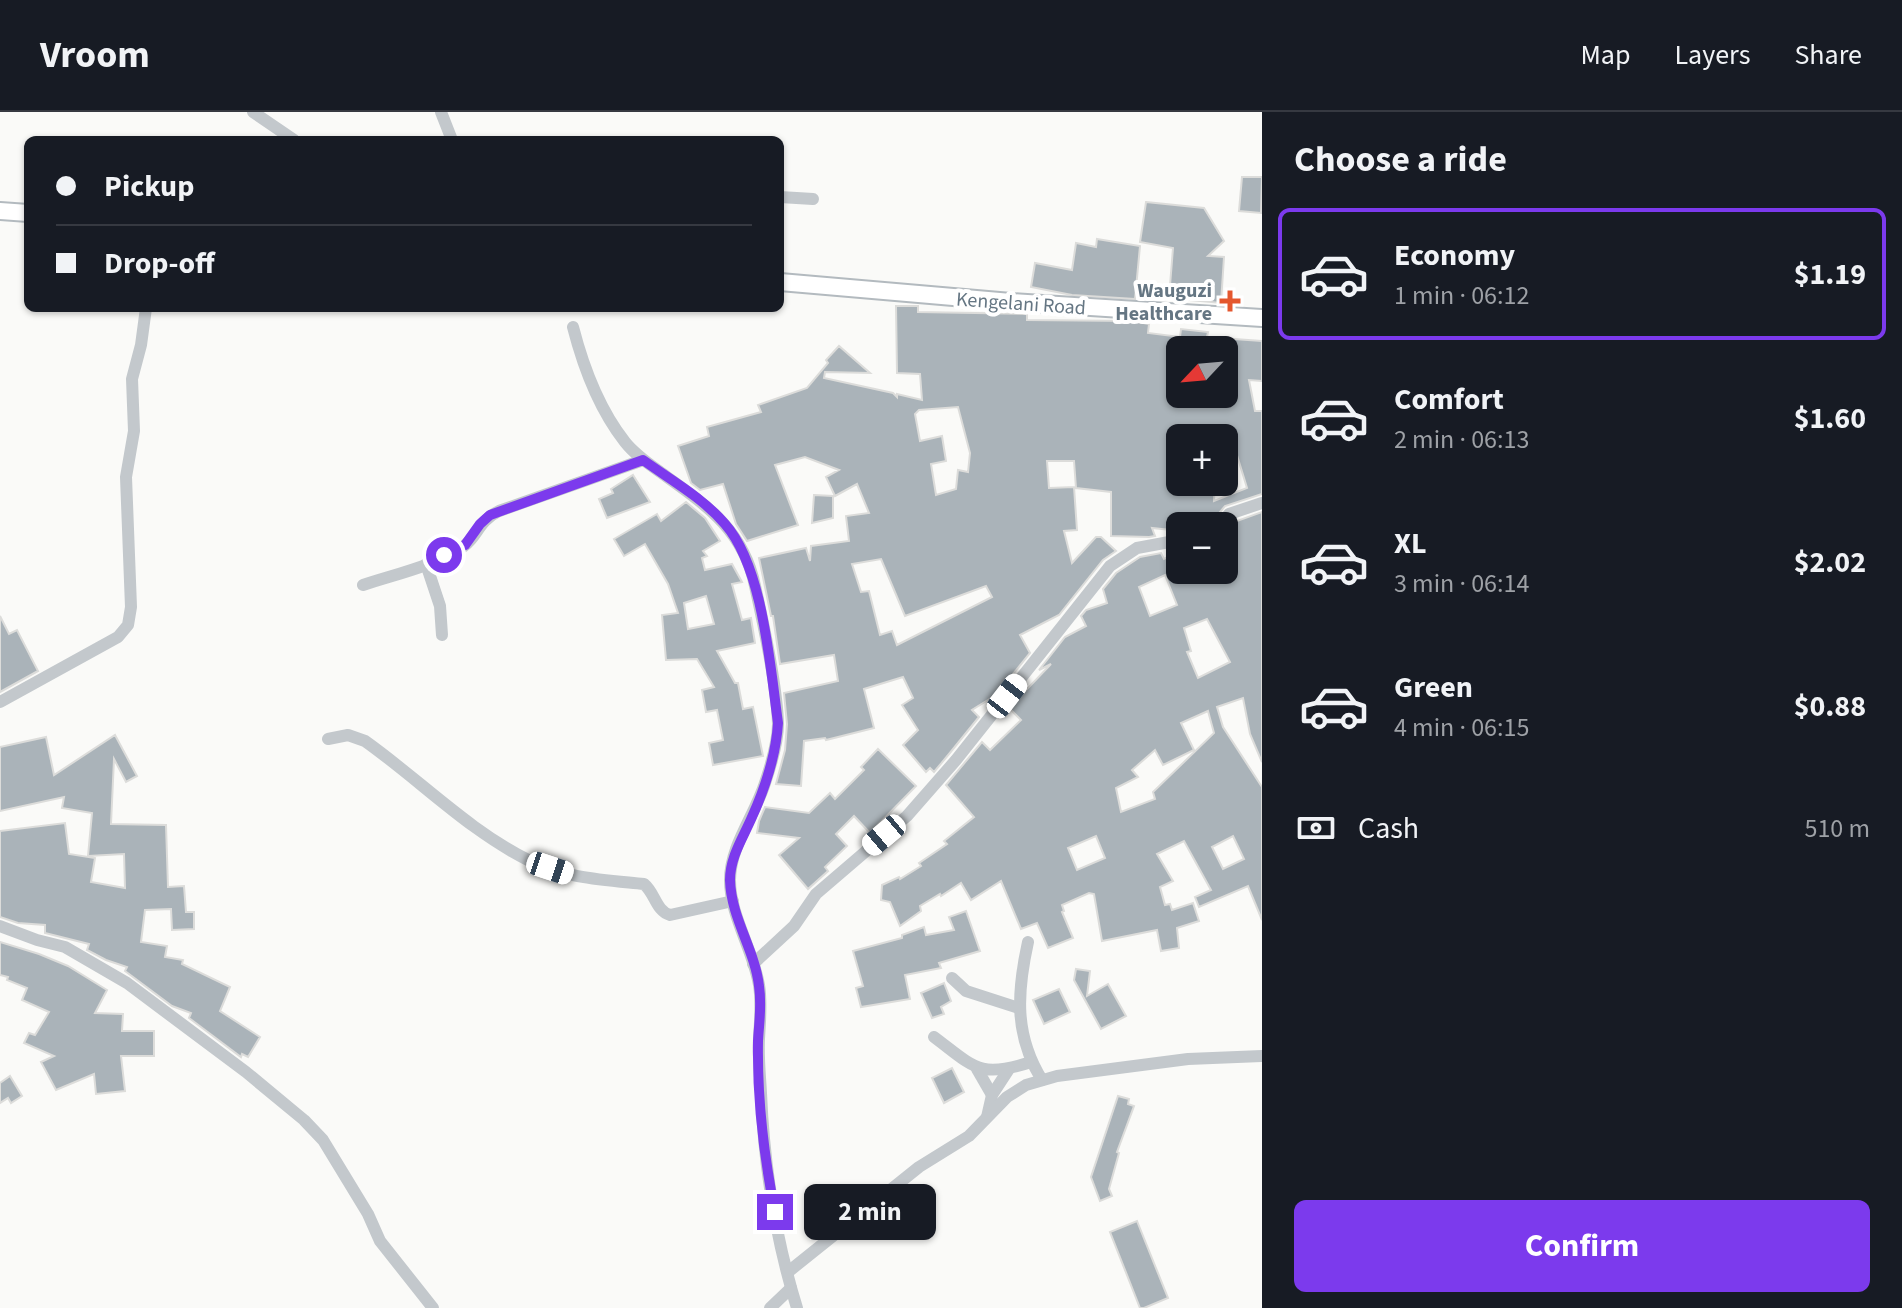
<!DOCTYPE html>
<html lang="en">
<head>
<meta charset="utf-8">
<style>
  body { margin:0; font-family:"Source Sans 3",sans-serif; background:#20242c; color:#f1f3f6; height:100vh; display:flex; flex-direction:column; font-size:30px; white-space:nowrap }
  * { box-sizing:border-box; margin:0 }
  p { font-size:26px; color:#9ea1a6 }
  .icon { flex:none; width:44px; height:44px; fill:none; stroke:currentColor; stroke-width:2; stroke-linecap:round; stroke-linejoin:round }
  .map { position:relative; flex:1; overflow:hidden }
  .side { display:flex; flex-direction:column; background:#171b24; width:640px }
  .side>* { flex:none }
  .top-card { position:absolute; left:24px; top:24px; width:760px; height:176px; border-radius:12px; box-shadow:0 2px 6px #0004; display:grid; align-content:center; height:176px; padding:0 32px; background:#171b24 }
  .needle { width:52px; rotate:244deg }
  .buttons { position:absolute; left:1166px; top:224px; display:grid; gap:16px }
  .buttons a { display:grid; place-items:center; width:72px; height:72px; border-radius:12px; background:#171b24; box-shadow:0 2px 6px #0004; font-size:40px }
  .end { position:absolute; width:36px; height:36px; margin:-18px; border:10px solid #7c3aed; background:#fff; box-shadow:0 0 0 4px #fff }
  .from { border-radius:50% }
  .bubble { position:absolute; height:56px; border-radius:12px; background:#171b24; box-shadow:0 2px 6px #0004; font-size:26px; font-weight:700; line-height:56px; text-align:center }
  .car { position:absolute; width:24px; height:48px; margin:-24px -12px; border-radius:10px; box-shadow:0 0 6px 2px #0007; background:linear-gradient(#fff 24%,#345 0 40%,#fff 0 76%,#345 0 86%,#fff 0) }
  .top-card b { display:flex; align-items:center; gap:28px; height:76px; font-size:30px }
  .top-card b+b { border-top:2px solid #363941 }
  .top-card i { width:20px; height:20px; background:#f1f3f6 }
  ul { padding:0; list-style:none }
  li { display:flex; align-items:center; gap:24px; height:132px; margin:0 16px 12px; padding:0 16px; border:4px solid transparent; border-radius:12px }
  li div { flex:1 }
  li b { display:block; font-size:30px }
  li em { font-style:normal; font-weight:700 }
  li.on { border-color:#7c3aed }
  li>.icon { width:72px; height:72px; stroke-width:1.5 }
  h2 { padding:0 32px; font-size:36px; line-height:96px }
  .pay { display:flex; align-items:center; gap:20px; height:88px; padding:0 32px; font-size:30px }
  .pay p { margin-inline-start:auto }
  .button { display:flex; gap:16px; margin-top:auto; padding:16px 32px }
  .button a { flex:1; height:92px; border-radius:12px; background:#7c3aed; color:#fff; font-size:32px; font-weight:700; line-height:92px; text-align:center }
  header { display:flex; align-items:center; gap:48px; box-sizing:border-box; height:112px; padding:0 40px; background:#171b24; border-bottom:2px solid #363941 }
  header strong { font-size:38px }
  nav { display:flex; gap:44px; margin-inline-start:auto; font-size:28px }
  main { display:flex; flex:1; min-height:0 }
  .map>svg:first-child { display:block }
  .building { fill:#aab3b9; stroke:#dcdcda; stroke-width:2; fill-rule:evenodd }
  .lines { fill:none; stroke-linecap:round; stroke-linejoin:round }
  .secondary-casing { stroke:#b3babf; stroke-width:20 }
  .street { stroke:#c3c8cc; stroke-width:12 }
  .secondary { stroke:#fff; stroke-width:16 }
  .route { stroke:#7c3aed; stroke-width:10 }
  .poi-dot { fill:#e4572e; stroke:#fff; stroke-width:3 }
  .labels { text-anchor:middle; stroke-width:8; stroke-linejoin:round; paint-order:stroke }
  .poi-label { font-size:20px; font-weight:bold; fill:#657683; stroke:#fff; text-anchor:end }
  .street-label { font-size:20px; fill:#657683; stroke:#fff }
</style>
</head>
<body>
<header>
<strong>Vroom</strong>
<nav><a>Map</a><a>Layers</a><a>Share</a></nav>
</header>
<main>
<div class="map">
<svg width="1262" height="1196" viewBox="0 0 1262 1196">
  <rect width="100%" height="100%" fill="#fafaf8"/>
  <g class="building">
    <polygon points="1242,65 1262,65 1261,101 1239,99"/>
    <polygon points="1146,90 1204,96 1224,129 1208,144 1224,145 1221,191 1169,186 1173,136 1140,130"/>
    <polygon points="1097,127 1140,134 1135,187 1072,183 1031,175 1035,151 1072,158 1076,131 1096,135"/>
    <path d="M896,194H918V200L1027,202V208L1132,209L1149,212L1148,221L1180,225L1181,217L1208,220L1207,225L1262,229V269L1249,268L1255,299H1262V382L1225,394L1210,412L1180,414V419L1152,416L1155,424L1149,425L1111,424V380L1076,376L1074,349H1047L1049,376L1074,375L1077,418L1064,419L1072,451L1096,425H1101L1116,439L1103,448L1059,503L1020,523L1030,541L996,583L972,598L979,605L949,642L934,660L930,656L926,660L903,633L918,618L902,593L913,586L903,565L864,577L874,616L826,628L825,626L804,629L801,674L776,672L785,638L787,612L784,581L838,569L834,543L780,552L773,504H771L759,446L806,436L810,449L811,434L849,429L846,404L869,401L857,372L835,384L826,365L839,358L805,345L775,353L798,413L747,429L736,412L723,372L700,378L691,371L678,334L709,324L707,315L761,300L758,293L807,276L828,251L826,248L839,234L870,261L825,260L824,266L893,281L897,285V282L922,288L920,262L897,261ZM1180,238H1225L1224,282H1180ZM958,295L970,341L968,360L958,358L956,377L936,383L931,352L946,349L942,324L920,329L915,302L919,298ZM1180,326L1232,327L1247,376L1214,389L1215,370H1180ZM881,447L905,504L986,474L992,485L897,533L892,519L880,523L869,479L861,480L852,452Z"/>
    <polygon points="633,363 650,390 607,406 599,387 613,381 611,377"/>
    <polygon points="814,383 833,384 833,406 812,411"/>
    <path d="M686,390L705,406L720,429L703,439L707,444L702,446L705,458L732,452L742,470L732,472L742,508L751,506L755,531L717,539L735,571H738L743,597L753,595L763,644L713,653L709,631L723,628L717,598L706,600L702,578L714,575L697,547L666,548L662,503L678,501L668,472L645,432L624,444L614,427L657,402L661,409ZM706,484L714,512L688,517L684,491Z"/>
    <path d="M1262,400V650L1250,622L1243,586L1217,595L1223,615L1262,675V808L1248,774L1199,795L1195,785L1211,778L1184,729L1157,742L1173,769L1160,775L1165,793L1170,792L1172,798L1193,791L1199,809L1177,816L1179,836L1161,839L1157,818L1102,829L1094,782L1089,781L1062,793L1064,799L1062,800L1073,826L1048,836L1037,811L1021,817L1001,769L971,788L961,771L941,784L940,782L920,794L921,799L900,814L890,790L881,788L882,773L899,765L900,767L921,754L919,751L947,732L944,729L974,705L946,673L982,630L990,638L1021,608L1009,596L1051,552L1039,558L1065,525L1086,514L1081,504L1086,498L1107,491L1103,477L1116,461L1140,445L1161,441L1164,447L1180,439V458H1224V434L1235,428L1229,416L1234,410ZM1165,463L1177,493L1150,504L1139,475ZM1207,507L1230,550L1198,566L1187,540L1191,539L1184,516ZM1208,599L1214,621L1153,680L1155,687L1121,700L1116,676L1138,665L1132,658L1155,638L1163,653L1194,638L1181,611ZM1096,724L1105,746L1077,758L1068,736ZM1233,724L1244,747L1223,757L1212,735Z"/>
    <polygon points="0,504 9,522 17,518 38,559 0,580"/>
    <polygon points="115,623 137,664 126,670 114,647 111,712 166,713 168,775 184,774 186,800 194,800 194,817 172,818 171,797 145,798 141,830 167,834 165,845 183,848 182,852 230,875 220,899 260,925 248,945 242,942 241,945 189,906 191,901 172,894 125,859 127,855 106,848 87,838 89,832 45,821 45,813 18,811 0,805 0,719 65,711 69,742 95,746 91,770 125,776 124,742 88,744 92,701 62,696 64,685 0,699 0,635 46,625 54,663"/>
    <polygon points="878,637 916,674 870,721 854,704 836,722 847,734 825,755 828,759 808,777 779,743 799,726 757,721 759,709 765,695 809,701 830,681 835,687 864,658 861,655"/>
    <polygon points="966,799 980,839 939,851 941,856 905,863 910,887 861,895 856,876 863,874 853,839 902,826 902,823 924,815 926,823 954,818 949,805"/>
    <polygon points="0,830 39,842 68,854 107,878 95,901 123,902 122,919 154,919 154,944 121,944 125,979 96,982 94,962 56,978 41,950 54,944 24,931 29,921 35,923 49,900 22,888 27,876 7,868 8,865 0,863"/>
    <polygon points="1076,857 1090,859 1087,884 1108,872 1126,904 1101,917 1074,868"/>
    <polygon points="944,871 951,889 941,895 944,902 932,906 921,881"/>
    <polygon points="1059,877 1070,900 1044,912 1033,888"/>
    <polygon points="952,956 964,980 944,991 932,966"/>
    <polygon points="10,964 22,984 11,991 8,986 0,991 0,971"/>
    <polygon points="1118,984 1129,987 1128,992 1134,994 1117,1040 1119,1041 1109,1077 1112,1084 1100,1089 1091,1065"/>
    <polygon points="1137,1109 1168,1186 1144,1196 1140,1196 1110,1120"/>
  </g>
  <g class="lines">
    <defs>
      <g id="secondary">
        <polyline points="0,99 28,101"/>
        <polyline points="780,170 1011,190 1262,206"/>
      </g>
    </defs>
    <use href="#secondary" class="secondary-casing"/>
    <g class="street">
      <polyline points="253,0 294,28"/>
      <polyline points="441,0 452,28"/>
      <polyline points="780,85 813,87"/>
      <path d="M573,215C583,254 599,297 625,330C636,344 652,354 667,365C709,395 744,420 755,474C764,514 777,573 778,612C778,631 771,653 765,671C755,703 730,734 730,768C730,804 753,837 759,873C762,891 760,908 759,927C758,945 760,963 761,981C764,1053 776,1128 797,1196"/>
      <polyline points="1219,414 1229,402 1262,391"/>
      <polyline points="426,452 440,494 442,523"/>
      <path d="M363,473C396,462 435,454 464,434C479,423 477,410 499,399L643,348"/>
      <polyline points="0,590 118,525 128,513 131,495 126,365 134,319 132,267 141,233 146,196"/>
      <path d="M328,627L348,623L365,629C420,668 469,719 530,749C564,766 606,768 644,772C655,781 656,799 670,803L733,789"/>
      <polyline points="0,814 37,828 65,835 127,871 246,960 304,1008 323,1028 368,1102 380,1129 433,1196"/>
      <path d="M1028,830C1017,880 1014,923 1042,968"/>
      <polyline points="753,852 794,814 816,782 907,704 956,648 1110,454 1137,436 1180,428"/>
      <polyline points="952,866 966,879 1019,896"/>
      <path d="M934,925C974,955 979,967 1031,950"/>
      <polyline points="977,957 992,983"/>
      <polyline points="987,1005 992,983 1009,957"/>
      <polyline points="788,1160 919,1055 969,1024 1007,985 1026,973 1057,964 1188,947 1262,944"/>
      <polyline points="770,1196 791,1176"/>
    </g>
    <use href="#secondary" class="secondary"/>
  </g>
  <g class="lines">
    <path class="route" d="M444,443L465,433L480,412L490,403L643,348C671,368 703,386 725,412C763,455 770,554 778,611C776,643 765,676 752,705C743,726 730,745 730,768C731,806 755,838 759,874C762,894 759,910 758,929C757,985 764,1045 775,1100"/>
  </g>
  <path class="poi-dot" d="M1226 177h8v8h8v8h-8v8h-8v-8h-8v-8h8z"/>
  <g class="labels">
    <g class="poi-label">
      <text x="1212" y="185">Wauguzi<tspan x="1212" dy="23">Healthcare</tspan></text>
    </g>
    <g class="street-label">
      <text transform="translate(1021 191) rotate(4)" y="7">Kengelani Road</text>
    </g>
  </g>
</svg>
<div class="buttons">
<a><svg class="needle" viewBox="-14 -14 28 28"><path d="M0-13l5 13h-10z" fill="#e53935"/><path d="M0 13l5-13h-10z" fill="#9ea1a6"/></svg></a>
<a>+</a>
<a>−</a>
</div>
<i class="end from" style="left:444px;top:443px"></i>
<i class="end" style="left:775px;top:1100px"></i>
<div class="bubble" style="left:804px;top:1072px;width:132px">2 min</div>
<i class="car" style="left:1007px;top:584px;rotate:38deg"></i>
<i class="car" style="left:884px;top:723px;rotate:230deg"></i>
<i class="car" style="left:550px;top:756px;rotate:108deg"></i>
<div class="top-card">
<b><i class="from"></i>Pickup</b>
<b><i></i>Drop-off</b>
</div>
</div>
<section class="side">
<h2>Choose a ride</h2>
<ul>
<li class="on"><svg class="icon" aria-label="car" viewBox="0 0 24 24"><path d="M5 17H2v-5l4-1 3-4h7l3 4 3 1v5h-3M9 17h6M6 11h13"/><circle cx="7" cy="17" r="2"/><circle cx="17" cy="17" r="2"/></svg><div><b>Economy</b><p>1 min · 06:12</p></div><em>$1.19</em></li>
<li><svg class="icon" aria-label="car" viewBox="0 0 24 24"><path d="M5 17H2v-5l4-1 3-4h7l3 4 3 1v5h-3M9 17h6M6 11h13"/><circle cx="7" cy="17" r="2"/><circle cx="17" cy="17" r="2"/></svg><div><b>Comfort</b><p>2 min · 06:13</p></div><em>$1.60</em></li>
<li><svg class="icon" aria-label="car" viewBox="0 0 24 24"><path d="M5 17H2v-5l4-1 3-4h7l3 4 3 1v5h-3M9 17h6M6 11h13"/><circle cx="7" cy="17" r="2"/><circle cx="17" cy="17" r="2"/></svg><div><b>XL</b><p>3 min · 06:14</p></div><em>$2.02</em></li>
<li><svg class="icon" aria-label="car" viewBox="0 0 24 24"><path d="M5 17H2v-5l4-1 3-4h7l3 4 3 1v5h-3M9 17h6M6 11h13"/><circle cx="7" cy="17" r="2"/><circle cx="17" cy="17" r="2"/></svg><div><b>Green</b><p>4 min · 06:15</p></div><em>$0.88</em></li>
</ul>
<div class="pay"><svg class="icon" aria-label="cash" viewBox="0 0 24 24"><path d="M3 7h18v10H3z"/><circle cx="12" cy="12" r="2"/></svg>Cash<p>510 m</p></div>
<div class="button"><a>Confirm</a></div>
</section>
</main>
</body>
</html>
